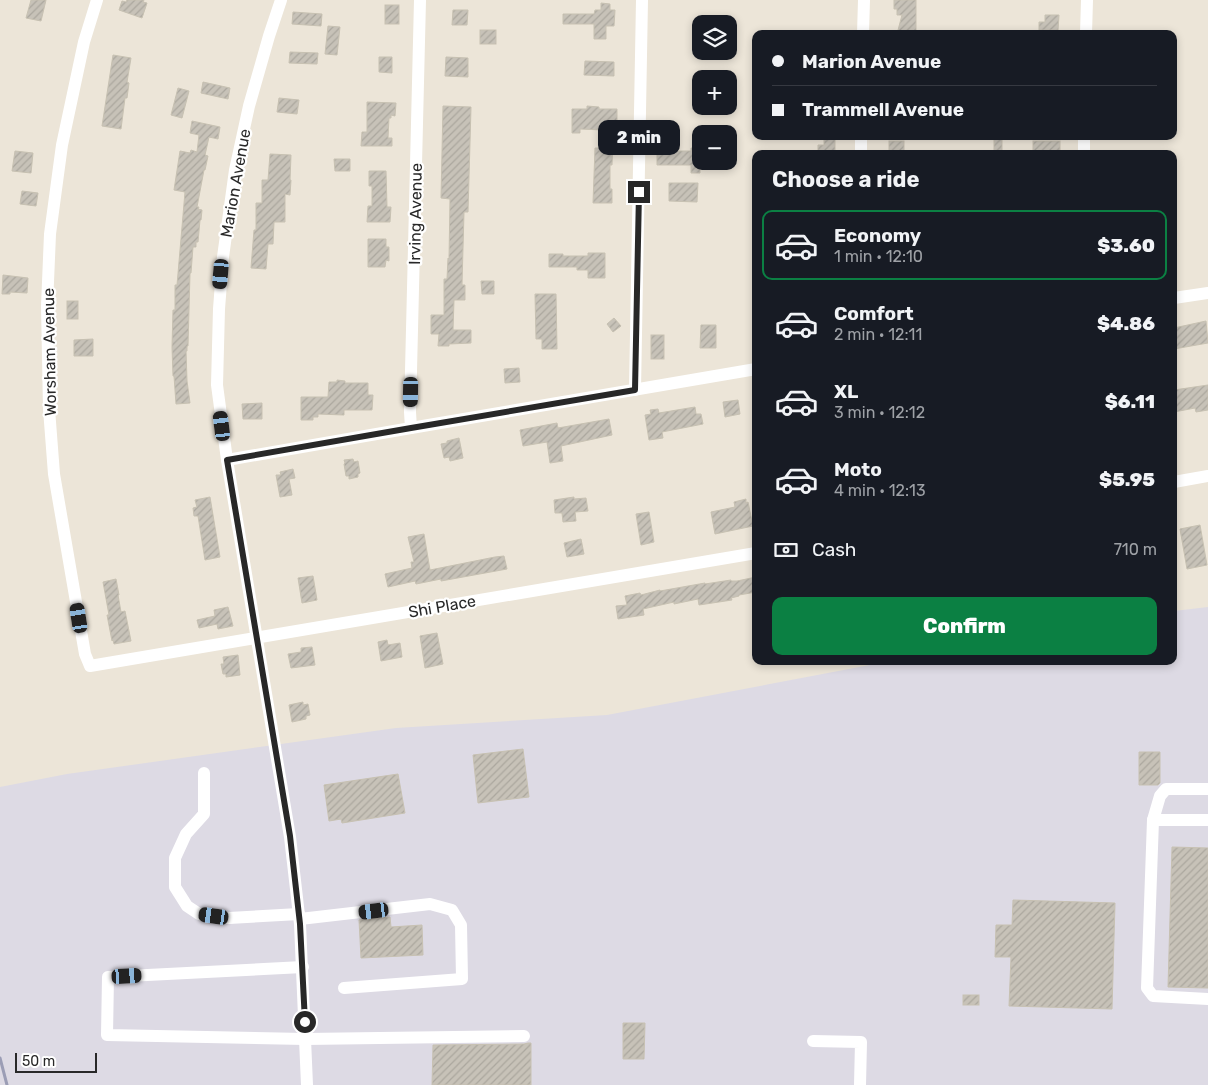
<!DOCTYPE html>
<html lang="en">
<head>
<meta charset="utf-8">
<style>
  body { margin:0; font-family:Rubik,sans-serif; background:#20242c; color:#f1f3f6; height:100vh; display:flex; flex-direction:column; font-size:19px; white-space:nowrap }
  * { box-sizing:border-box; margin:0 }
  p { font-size:16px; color:#9ea1a6 }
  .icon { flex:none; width:28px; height:28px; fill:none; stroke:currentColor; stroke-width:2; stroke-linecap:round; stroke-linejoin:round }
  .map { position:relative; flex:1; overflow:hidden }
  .details { position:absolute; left:752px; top:150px; width:425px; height:515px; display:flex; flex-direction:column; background:#171b24; border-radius:10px; box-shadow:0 2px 8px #0003 }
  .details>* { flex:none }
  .guide { position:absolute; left:752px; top:30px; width:425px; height:110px; border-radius:10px; box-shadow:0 2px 8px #0003; display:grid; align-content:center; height:110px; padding:0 20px; background:#171b24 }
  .buttons { position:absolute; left:692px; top:15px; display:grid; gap:10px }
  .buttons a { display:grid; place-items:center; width:45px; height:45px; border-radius:10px; background:#171b24; box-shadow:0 2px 8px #0003; font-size:25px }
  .scale { position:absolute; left:15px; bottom:12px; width:82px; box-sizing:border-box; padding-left:5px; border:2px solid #282828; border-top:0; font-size:14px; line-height:18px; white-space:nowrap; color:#282828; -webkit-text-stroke:4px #fff; paint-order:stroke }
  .end { position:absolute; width:22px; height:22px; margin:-11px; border:6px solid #282828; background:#fff; box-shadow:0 0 0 2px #fff }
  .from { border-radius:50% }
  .bubble { position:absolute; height:35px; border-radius:10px; background:#171b24; box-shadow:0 2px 8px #0003; font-size:16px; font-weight:800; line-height:35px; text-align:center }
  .car { position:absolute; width:15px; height:30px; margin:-15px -8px; border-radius:6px; box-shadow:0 0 4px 1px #0007; background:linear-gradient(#222 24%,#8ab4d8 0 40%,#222 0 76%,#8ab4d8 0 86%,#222 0) }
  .guide b { display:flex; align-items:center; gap:18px; height:48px; font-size:19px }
  .guide b+b { border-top:1px solid #363941 }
  .guide i { width:12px; height:12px; background:#f1f3f6 }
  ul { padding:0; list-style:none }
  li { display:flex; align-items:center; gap:15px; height:70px; margin:0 10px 8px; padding:0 10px; border:2px solid transparent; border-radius:10px }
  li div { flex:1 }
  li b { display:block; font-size:19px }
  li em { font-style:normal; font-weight:800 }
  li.selected { border-color:#0b8043 }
  li>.icon { width:45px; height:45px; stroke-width:1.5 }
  h2 { padding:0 20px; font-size:22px; line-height:60px }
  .pay { display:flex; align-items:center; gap:12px; height:55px; padding:0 20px; font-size:19px }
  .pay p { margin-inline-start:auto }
  .cta { display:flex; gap:10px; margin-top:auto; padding:10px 20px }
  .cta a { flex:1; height:58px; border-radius:10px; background:#0b8043; color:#fff; font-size:20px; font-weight:800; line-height:58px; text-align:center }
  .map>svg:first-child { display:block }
  .industrial { fill:#dddae4 }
  .building { fill:url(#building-hatch); stroke:#c7c1b2 }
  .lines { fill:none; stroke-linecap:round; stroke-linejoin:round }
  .minor { stroke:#fff; stroke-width:12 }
  .rail { stroke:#9b9db5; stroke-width:3 }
  .route { stroke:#282828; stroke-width:6 }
  .labels { text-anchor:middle; stroke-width:4.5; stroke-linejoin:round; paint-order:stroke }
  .street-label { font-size:16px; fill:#282828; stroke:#fff }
</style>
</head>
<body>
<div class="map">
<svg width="1208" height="1085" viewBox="0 0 1208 1085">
  <defs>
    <pattern id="building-hatch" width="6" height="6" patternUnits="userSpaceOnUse" patternTransform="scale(1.25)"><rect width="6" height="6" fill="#c7c2b8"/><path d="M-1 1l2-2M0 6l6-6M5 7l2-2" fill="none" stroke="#aba79e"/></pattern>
  </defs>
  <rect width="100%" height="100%" fill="#ece5d8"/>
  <polygon class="industrial" points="1208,607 1208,1085 0,1085 0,787 67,774 396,728 607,715 891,661 1174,661 1174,611"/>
  <g class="building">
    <polygon points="31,0 46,0 41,21 26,18"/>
    <polygon points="127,0 144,0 143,2 147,3 142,18 119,10 122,1 126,2"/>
    <polygon points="894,0 916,0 916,34 897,34 902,15 897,15 897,9 894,9"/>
    <polygon points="601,3 610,4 610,10 615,10 614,26 606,26 606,39 594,39 594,24 563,24 563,14 594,14 595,10 601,10"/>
    <rect x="385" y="5" width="14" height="19"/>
    <polygon points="453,10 468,10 467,25 452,25"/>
    <polygon points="293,12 322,14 321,26 292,24"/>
    <polygon points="1045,15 1059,15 1058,30 1039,30 1039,22 1045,22"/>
    <polygon points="328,26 340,27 337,55 325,54"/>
    <rect x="480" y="30" width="16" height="14"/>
    <polygon points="290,52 318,53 317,64 289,63"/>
    <polygon points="113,55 131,58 127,82 129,83 127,98 125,98 121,129 102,126"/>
    <polygon points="379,57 392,57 392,73 379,72"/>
    <polygon points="446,57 468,58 468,77 445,76"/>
    <polygon points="585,61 614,62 614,76 584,75"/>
    <polygon points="203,82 230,88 228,99 201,93"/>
    <polygon points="178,88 189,91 182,118 171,115"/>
    <polygon points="279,98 299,100 297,114 277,112"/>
    <polygon points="367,102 396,103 395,116 391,115 391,118 389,118 388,138 392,138 392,146 361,146 362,132 367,132"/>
    <polygon points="443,106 471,107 468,212 464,212 463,248 462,285 465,285 465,300 454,300 453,330 471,330 471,343 449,344 449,346 438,346 439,334 431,334 431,315 444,315 444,279 447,279 448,258 449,259 450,199 441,198"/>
    <polygon points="587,106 599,107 599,109 617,109 617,136 613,136 612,165 610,165 610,189 612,189 612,203 593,203 595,148 602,148 603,130 580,129 580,133 572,133 572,109 587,109"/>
    <polygon points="192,121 220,127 218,139 209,137 205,155 208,156 205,170 204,170 197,207 199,207 198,209 202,210 201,220 200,220 198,242 196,242 196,247 193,247 191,273 190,273 188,346 187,346 187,351 186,351 187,381 190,403 176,404 174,376 173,376 172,347 173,310 175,310 175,285 177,285 185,192 174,190 180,151 190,153 191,150 197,152 199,135 190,133"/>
    <polygon points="824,136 835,136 835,154 818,154 818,145 824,145"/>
    <rect x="994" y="136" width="8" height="18"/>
    <rect x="889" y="141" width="15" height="13"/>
    <rect x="1033" y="141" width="27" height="13"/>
    <polygon points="657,148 669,148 669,151 691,151 691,148 700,148 700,173 691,173 691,165 657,165"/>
    <polygon points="15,151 33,153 31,173 12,171"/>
    <polygon points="270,154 291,155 290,180 291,180 290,195 285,194 285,222 274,222 273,244 268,244 266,269 251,268 254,230 256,230 256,203 262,203 262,180 268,180"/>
    <polygon points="334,159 350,159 350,171 335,171"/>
    <polygon points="369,171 386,171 387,207 391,207 390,222 367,222 368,206 372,206 372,186 369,186"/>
    <polygon points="669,183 698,183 697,202 669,201"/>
    <polygon points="22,191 38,193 36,206 20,204"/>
    <polygon points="368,239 386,239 386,247 389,247 389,261 386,260 385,267 368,267"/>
    <polygon points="588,253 605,253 605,278 588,278 588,270 577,270 577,267 549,267 549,254 563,254 563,256 588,256"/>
    <polygon points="3,275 28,278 27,293 10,292 10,294 2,294"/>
    <polygon points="481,281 494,281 494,294 482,294"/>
    <polygon points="535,294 556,294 557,349 542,349 542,339 536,339"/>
    <rect x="67" y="301" width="11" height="18"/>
    <polygon points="614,318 621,326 613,332 607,324"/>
    <polygon points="1206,321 1208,343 1174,349 1174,328"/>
    <polygon points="701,325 716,325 716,348 700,348"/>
    <rect x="651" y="335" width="13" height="24"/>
    <polygon points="93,339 93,356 74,356 74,340"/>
    <polygon points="519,368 520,382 505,383 504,369"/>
    <polygon points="337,380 345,381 345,383 368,383 368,395 373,395 372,410 344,410 344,415 318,414 318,417 313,417 313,420 301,420 301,397 328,397 329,382 337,382"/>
    <polygon points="1208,385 1208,410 1196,412 1195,408 1174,412 1174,390"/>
    <polygon points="738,400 740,414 725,417 723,402"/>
    <polygon points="262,403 262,419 243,419 242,404"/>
    <polygon points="695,407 696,414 701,414 703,424 662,432 663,438 649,440 645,415 651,414 650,410 658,409 659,413"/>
    <polygon points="609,419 612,435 561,446 563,461 550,463 547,442 523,446 520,430 557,423 558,428"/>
    <polygon points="459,438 463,458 450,461 449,457 444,458 441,444 447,443 447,441"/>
    <polygon points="353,459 354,462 358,461 360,473 358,474 358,477 349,479 349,476 346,476 344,464 345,463 344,460"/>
    <polygon points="293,469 295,478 289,479 292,495 280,497 276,475 281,475 280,472"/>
    <polygon points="210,497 220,557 205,560 198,516 194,516 193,508 197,507 195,500"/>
    <polygon points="574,497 574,499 586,498 588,511 575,512 576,521 563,522 562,513 555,513 554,500"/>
    <polygon points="746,499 746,503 748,502 753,526 715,534 711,512 735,507 734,502"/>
    <polygon points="649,512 654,542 641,545 636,514"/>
    <polygon points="1200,525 1207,565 1187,569 1180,529"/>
    <polygon points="424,534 430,570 495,557 504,556 507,569 441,581 441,579 416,584 415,581 388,587 385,574 412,568 411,562 414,562 408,537"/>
    <polygon points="581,539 584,554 567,557 564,543"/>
    <polygon points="313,576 317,600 302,603 298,578"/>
    <polygon points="756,577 756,592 739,595 739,596 731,598 732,600 699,605 698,599 674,604 674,602 643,609 644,615 618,619 616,606 627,605 625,596 640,593 641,595 660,590 660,591 705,583 705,584 731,580 731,581 737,581"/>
    <polygon points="116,579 119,595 118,595 121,612 125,611 131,641 114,644 113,640 112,641 107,615 109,615 103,582"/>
    <polygon points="228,607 233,626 218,629 217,624 199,628 197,620 215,616 214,610"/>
    <polygon points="437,633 443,664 425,668 420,636"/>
    <polygon points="387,640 388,645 400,643 402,657 381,661 378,642"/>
    <polygon points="312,647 315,665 291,668 288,654 301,652 301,648"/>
    <polygon points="238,655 240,675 226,677 226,674 223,674 221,664 224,664 223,657"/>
    <polygon points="303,702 303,705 308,704 310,715 306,716 306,719 292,722 289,705"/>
    <polygon points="523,749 529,797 478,803 473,755"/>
    <polygon points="1139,752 1160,752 1160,783 1158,785 1139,785"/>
    <polygon points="398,774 405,813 342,823 341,819 329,821 324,785"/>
    <polygon points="1172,847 1208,848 1208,988 1168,987"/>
    <polygon points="1013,900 1115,903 1112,1009 1009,1006 1011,957 995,957 996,925 1012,925"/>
    <polygon points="390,917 391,927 422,925 423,955 361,958 359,920"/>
    <rect x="963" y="995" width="16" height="10"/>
    <polygon points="623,1023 645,1023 644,1059 623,1059"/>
    <polygon points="528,1043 531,1043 531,1085 432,1085 433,1045 524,1044"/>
  </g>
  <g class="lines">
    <g class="minor">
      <polyline points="97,0 84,42 62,145 50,234 47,306 49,409 54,474 85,654 90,666 756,553"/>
      <polyline points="281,0 269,36 249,106 235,170 223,257 219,309 217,385 227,460 290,837 300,924 307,1085"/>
      <polyline points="863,34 864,0"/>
      <polyline points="1086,34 1087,0"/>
      <polyline points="861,154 861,136"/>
      <polyline points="1084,154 1084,136"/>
      <polyline points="1174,298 1208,293"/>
      <polyline points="635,390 642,0"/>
      <polyline points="411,428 410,412 420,0"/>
      <polyline points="227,460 411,428 756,369"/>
      <polyline points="1174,482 1208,476"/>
      <polyline points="204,773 204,814 186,834 175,858 175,887 187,906 199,914 229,918 299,914"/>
      <polyline points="1153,820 1160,796 1166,789 1208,789"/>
      <polyline points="1208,820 1153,820 1147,988 1153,996 1208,999"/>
      <polyline points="300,919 430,904 452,910 461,925 462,979 344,988"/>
      <polyline points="303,967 108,977 107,1035 305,1039 524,1036"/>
      <polyline points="813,1041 861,1042 860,1085"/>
    </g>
    <polyline class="rail" points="0,1058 7,1085"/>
  </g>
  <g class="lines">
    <polyline class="route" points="305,1022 300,924 290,836 227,460 411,428 635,390 639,192"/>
  </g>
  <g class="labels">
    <g class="street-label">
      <text transform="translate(235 183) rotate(-80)" y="6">Marion Avenue</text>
      <text transform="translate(415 214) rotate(-89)" y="6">Irving Avenue</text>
      <text transform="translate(49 352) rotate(-91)" y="6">Worsham Avenue</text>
      <text transform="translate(442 606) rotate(-10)" y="6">Shi Place</text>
    </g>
  </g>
</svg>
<div class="buttons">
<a><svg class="icon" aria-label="layers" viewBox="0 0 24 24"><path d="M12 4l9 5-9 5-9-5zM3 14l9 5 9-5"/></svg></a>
<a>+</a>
<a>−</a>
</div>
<div class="scale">50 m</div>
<i class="end from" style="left:305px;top:1022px"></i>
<i class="end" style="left:639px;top:192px"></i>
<div class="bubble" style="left:598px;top:120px;width:82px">2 min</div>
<i class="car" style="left:221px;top:274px;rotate:185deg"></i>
<i class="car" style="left:411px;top:392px;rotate:181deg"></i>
<i class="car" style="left:222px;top:426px;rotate:353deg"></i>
<i class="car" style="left:79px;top:618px;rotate:351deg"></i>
<i class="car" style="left:374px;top:911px;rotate:263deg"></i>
<i class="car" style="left:214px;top:916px;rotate:278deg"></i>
<i class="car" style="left:127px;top:976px;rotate:87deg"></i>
<div class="guide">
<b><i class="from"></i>Marion Avenue</b>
<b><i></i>Trammell Avenue</b>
</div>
<section class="details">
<h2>Choose a ride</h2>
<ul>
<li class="selected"><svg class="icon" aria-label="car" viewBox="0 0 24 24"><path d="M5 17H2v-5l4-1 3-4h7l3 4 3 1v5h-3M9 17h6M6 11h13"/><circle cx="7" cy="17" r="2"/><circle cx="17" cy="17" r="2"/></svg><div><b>Economy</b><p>1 min · 12:10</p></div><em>$3.60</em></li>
<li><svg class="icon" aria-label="car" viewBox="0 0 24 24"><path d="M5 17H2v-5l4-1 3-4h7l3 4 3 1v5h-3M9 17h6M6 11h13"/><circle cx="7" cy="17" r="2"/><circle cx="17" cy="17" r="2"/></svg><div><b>Comfort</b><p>2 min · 12:11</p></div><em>$4.86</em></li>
<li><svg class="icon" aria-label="car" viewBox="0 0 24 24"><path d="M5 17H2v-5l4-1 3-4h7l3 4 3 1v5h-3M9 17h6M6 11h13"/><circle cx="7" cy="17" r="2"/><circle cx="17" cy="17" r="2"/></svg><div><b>XL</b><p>3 min · 12:12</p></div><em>$6.11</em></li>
<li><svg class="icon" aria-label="car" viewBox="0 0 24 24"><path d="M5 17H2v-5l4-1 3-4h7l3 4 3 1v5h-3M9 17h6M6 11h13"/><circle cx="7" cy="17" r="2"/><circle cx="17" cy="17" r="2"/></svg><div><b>Moto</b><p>4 min · 12:13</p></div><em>$5.95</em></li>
</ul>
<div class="pay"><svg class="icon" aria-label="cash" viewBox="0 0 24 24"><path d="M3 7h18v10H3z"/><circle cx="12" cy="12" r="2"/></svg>Cash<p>710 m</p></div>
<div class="cta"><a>Confirm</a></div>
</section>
</div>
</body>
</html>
